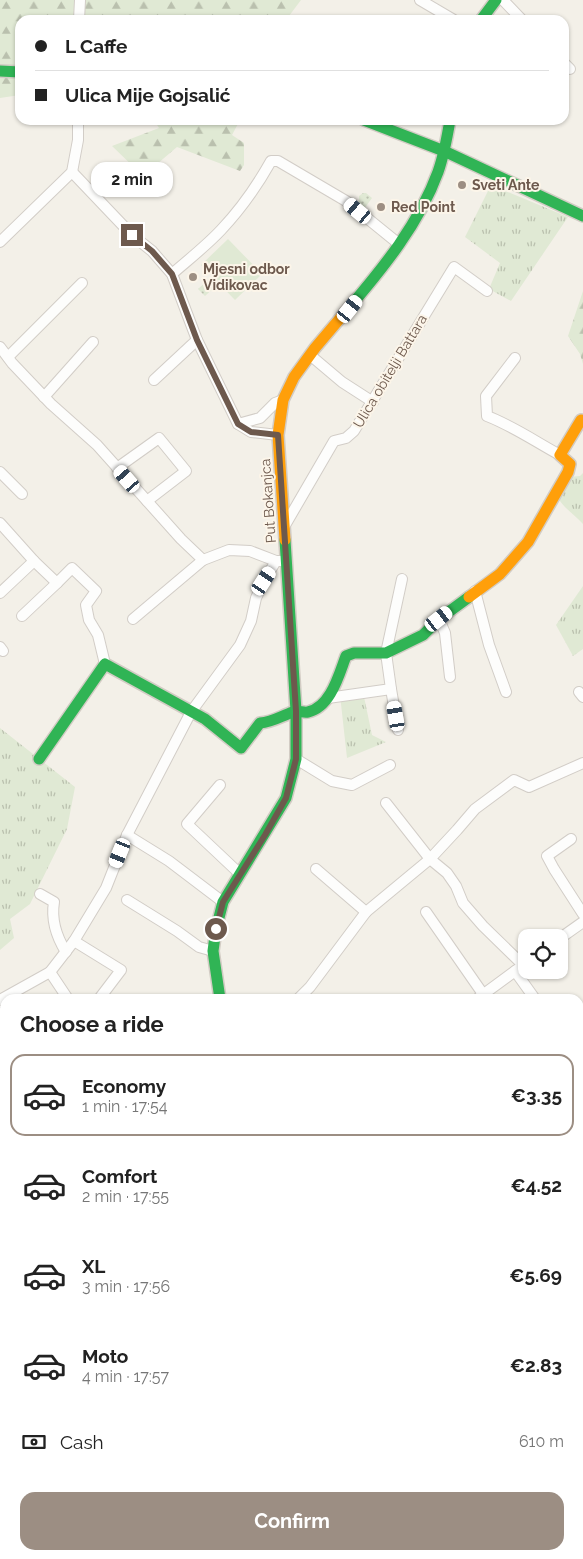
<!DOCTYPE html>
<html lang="en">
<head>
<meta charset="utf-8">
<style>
  body { margin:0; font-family:Raleway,sans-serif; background:#f2f2f2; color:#222; height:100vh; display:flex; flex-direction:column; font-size:19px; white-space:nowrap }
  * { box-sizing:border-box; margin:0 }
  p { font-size:16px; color:#767676 }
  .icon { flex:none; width:28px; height:28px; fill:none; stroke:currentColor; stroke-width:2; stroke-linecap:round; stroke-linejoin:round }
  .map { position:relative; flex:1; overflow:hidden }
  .side { position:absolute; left:0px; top:994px; width:584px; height:566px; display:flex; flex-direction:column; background:#fff; border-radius:15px 15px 0 0; box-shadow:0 1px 4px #0004 }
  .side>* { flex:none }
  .top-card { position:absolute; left:15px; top:15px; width:554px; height:110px; border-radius:15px; box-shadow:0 1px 4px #0004; display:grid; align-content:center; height:110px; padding:0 20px; background:#fff }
  .tools { position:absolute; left:518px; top:929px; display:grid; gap:10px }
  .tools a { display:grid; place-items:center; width:50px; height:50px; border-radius:10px; background:#fff; box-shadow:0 1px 4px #0004; font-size:25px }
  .end { position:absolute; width:22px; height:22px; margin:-11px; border:6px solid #6d594d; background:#fff; box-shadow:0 0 0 2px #fff }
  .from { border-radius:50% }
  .bubble { position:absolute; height:35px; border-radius:15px; background:#fff; box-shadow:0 1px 4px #0004; font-size:16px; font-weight:700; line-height:35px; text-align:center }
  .car { position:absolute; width:15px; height:30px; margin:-15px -8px; border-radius:6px; box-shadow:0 0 4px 1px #0007; background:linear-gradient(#fff 24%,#345 0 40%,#fff 0 76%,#345 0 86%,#fff 0) }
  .top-card b { display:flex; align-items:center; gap:18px; height:48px; font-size:19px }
  .top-card b+b { border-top:1px solid #e0e0e0 }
  .top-card i { width:12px; height:12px; background:#222 }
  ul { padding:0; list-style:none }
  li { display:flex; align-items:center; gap:15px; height:82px; margin:0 10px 8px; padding:0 10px; border:2px solid transparent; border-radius:15px }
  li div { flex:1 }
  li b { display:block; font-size:19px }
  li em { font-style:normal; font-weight:700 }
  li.current { border-color:#9c8e83 }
  li>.icon { width:45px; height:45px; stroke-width:1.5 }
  h2 { padding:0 20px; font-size:22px; line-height:60px }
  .pay { display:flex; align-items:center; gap:12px; height:55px; padding:0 20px; font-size:19px }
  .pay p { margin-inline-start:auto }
  .cta { display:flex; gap:10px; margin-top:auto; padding:10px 20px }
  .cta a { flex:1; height:58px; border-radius:15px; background:#9c8e83; color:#fff; font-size:20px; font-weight:700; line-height:58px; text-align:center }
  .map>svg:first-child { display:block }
  .grass { fill:url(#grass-tufts) }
  .forest { fill:url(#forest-firs) }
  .park { fill:url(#park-dots) }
  .garden { fill:#e0e9d4 }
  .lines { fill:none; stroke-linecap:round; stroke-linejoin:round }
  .street-casing { stroke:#d2cdc7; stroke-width:12 }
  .fast-casing { stroke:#d2ccc4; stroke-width:14 }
  .slow-casing { stroke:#d2ccc4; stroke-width:14 }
  .street { stroke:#fdfdfc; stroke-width:10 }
  .fast { stroke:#30b455; stroke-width:11 }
  .slow { stroke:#ff9f0a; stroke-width:11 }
  .route { stroke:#6d594d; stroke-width:6 }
  .poi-dot { fill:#9c8e83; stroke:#fcf5e9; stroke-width:2 }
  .labels { text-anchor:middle; stroke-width:4; stroke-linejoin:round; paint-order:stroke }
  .poi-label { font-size:14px; font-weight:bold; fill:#6d594d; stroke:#fcf5e9; text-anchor:start }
  .street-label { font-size:14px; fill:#6d594d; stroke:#fcf5e9 }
</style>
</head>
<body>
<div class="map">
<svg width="583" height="1559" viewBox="0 0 583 1559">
  <defs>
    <pattern id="grass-tufts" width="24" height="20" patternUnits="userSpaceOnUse" patternTransform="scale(1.25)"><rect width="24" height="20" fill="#e0e9d4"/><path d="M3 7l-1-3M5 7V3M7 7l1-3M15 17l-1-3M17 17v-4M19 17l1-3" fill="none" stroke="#bac0ae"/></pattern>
    <pattern id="forest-firs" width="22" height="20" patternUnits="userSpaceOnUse" patternTransform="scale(1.25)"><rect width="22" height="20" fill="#e0e9d4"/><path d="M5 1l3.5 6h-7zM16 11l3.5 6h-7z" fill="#bac0ae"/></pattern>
    <pattern id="park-dots" width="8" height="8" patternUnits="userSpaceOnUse" patternTransform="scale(1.25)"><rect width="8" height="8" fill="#e0e9d4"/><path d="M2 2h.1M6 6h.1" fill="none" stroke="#bac0ae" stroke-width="1.8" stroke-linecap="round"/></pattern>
  </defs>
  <rect width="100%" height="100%" fill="#f3f0e8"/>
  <g class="grass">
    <polygon points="491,185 568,217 511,301 489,289 500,263 465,237"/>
    <path d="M583,473V524C575,515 562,507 557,496L568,477L580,476Z"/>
    <polygon points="583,586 583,649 573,656 556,625"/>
    <polygon points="363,692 372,735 386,742 347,758 340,695"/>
    <polygon points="0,728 75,787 67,829 30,904 10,919 14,938 0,950"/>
    <polygon points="583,1242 583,1372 579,1367 579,1246"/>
    <polygon points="583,1384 583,1458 579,1452 579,1387"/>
    <polygon points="450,1555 515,1555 518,1559 453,1559"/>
  </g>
  <g class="forest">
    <polygon points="0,0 301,0 286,20 20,20 20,95 0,98"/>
    <polygon points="154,120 240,120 232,135 244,143 244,165 240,171 177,147 143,176 112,146 159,128"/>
    <polygon points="583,291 583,364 580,354 568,336"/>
  </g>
  <g class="park">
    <polygon points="363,193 366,193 372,198 364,209 359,204 359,196"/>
    <polygon points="209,279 216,286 205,296 198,289"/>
  </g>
  <polygon class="garden" points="228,239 262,274 235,300 201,265"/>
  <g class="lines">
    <defs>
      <g id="street">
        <polyline points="420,0 454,20"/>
        <polyline points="503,0 522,20"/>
        <polyline points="79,20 80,0"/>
        <polyline points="564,63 570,69"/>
        <polyline points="72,172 132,235 152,251 172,274 197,340 238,424 251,432 278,435"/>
        <polyline points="0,242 72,172 78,140 78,120"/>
        <path d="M172,274C188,260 206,246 221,230C241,209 257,186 271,161H278L346,201L399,244"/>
        <polyline points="0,347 12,363 51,404 97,445 181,539 203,560 229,550 250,551 276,561 281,561"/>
        <polyline points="310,355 342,382 373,402"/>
        <polyline points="8,357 82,283"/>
        <path d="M515,358L486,396L487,416C513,426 536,442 560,455"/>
        <polyline points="154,380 197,340"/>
        <polyline points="44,397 93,342"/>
        <polyline points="238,424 260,418 275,403 283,400"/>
        <polyline points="117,468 159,438 186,471 147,501"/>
        <polyline points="0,472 22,494"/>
        <polyline points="0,523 34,561 0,593"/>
        <polyline points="284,527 334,441 346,438 354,431 454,267 487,291"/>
        <polyline points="34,561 57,583 72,568 96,591 86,605 89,620 98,635 105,664"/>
        <polyline points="475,591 489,645 506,692"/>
        <polyline points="22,616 57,583"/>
        <polyline points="133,619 203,560"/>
        <polyline points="439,619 445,633 450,677"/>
        <polyline points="0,647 3,651"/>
        <polyline points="391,689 398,730"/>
        <polyline points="579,692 583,697"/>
        <polyline points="328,698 391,689 386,653 402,579"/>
        <polyline points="296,759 332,781 352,785 390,765"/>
        <polyline points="220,785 187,824 240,874"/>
        <polyline points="386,803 430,859 447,873 456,886 463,903 483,926 523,965"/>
        <polyline points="127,835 169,861 223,902"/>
        <polyline points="571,839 547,856 554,869 583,914"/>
        <polyline points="316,869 366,912"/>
        <path d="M40,894L54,902C51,920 56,936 66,952"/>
        <polyline points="127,900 177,931 199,947 213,951"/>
        <polyline points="426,912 483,994"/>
        <polyline points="559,939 583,922"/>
        <polyline points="74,941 121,970 99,999"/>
        <polyline points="515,971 535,999"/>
        <polyline points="50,972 68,999"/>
        <polyline points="298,999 310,987 366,912 430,859 457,830 475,809 514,780 529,787 583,763"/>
        <polyline points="477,999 526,963"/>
        <polyline points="0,1000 50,972 74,941 106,888 127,835 191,712 240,645 251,621 256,598 264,581 276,561"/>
        <polyline points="0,1013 5,1016"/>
        <polyline points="579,1047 583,1044"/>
        <polyline points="579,1061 583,1068"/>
        <polyline points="579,1111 583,1107"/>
        <polyline points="0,1520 5,1525"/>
        <polyline points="37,1555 41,1559"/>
        <polyline points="145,1555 148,1559"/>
        <polyline points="281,1555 286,1559"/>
        <polyline points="525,1555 528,1559"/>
        <polyline points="299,1559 302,1555"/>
      </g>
      <g id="fast">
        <polyline points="481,20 496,0"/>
        <polyline points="0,71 20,72"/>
        <polyline points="364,120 444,151 583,216"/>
        <path d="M348,309C383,268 419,224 438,172C444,155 447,138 450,120"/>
        <path d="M39,759L105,664L205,719L241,748L260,723C273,722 281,716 293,712C298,710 303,713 308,712C331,707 339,674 346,656L354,653H386L423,635L439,619L469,597"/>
        <polyline points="220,999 213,951 216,929 223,902 286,798 296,759 296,711 285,540"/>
      </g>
      <g id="slow">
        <polyline points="285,540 278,435 283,400 294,377 315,348 348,309"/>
        <polyline points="469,597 500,574 528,542 568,472 570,464 560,455 581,420"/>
        <polyline points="0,1463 5,1455"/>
      </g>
    </defs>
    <use href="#street" class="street-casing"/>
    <use href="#fast" class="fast-casing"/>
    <use href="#slow" class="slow-casing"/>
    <use href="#street" class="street"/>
    <use href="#fast" class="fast"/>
    <use href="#slow" class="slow"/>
  </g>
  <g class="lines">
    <polyline class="route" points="132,235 152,251 172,274 197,340 238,424 251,432 278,435 296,711 296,759 286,798 265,835 223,902 216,929"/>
  </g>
  <g class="poi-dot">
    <circle cx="462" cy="185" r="5"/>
    <circle cx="381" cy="207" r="5"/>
    <circle cx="193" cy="277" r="5"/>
  </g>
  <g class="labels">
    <g class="poi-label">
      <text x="472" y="190">Sveti Ante</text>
      <text x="391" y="212">Red Point</text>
      <text x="203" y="274">Mjesni odbor<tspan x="203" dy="16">Vidikovac</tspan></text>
    </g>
    <g class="street-label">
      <text transform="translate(390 371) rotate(-59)" y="5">Ulica obitelji Battara</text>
      <text transform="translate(268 501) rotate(-94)" y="5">Put Bokanjca</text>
    </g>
  </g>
</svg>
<div class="tools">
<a><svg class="icon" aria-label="locate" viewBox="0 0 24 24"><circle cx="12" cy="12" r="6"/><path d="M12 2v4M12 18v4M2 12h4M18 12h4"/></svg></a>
</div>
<i class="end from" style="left:216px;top:929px"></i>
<i class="end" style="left:132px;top:235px"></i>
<div class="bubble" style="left:91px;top:162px;width:82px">2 min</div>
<i class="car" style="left:358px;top:211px;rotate:310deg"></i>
<i class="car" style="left:350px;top:309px;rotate:39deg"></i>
<i class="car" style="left:127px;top:479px;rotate:319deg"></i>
<i class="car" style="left:264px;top:581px;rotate:33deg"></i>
<i class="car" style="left:439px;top:619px;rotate:52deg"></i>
<i class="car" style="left:396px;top:716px;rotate:350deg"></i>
<i class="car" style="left:120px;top:853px;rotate:202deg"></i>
<div class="top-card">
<b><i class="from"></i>L Caffe</b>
<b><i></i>Ulica Mije Gojsalić</b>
</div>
<section class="side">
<h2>Choose a ride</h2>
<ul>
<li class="current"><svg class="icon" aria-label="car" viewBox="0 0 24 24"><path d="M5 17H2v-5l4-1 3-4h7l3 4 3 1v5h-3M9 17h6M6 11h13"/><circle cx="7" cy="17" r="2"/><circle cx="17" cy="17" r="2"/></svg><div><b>Economy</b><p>1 min · 17:54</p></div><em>€3.35</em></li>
<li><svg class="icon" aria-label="car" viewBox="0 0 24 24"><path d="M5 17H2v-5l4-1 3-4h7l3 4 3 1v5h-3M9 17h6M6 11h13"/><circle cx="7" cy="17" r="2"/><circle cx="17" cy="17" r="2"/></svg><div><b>Comfort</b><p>2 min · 17:55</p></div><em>€4.52</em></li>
<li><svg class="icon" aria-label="car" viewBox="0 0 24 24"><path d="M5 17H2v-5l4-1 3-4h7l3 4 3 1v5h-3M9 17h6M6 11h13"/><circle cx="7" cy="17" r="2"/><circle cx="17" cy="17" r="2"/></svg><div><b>XL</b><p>3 min · 17:56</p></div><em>€5.69</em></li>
<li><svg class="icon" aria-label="car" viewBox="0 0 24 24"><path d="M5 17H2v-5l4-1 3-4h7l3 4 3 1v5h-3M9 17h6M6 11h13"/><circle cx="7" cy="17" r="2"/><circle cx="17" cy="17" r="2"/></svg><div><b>Moto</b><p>4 min · 17:57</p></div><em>€2.83</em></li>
</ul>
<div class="pay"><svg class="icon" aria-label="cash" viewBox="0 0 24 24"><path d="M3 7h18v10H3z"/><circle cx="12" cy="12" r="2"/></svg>Cash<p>610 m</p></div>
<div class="cta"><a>Confirm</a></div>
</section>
</div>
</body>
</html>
